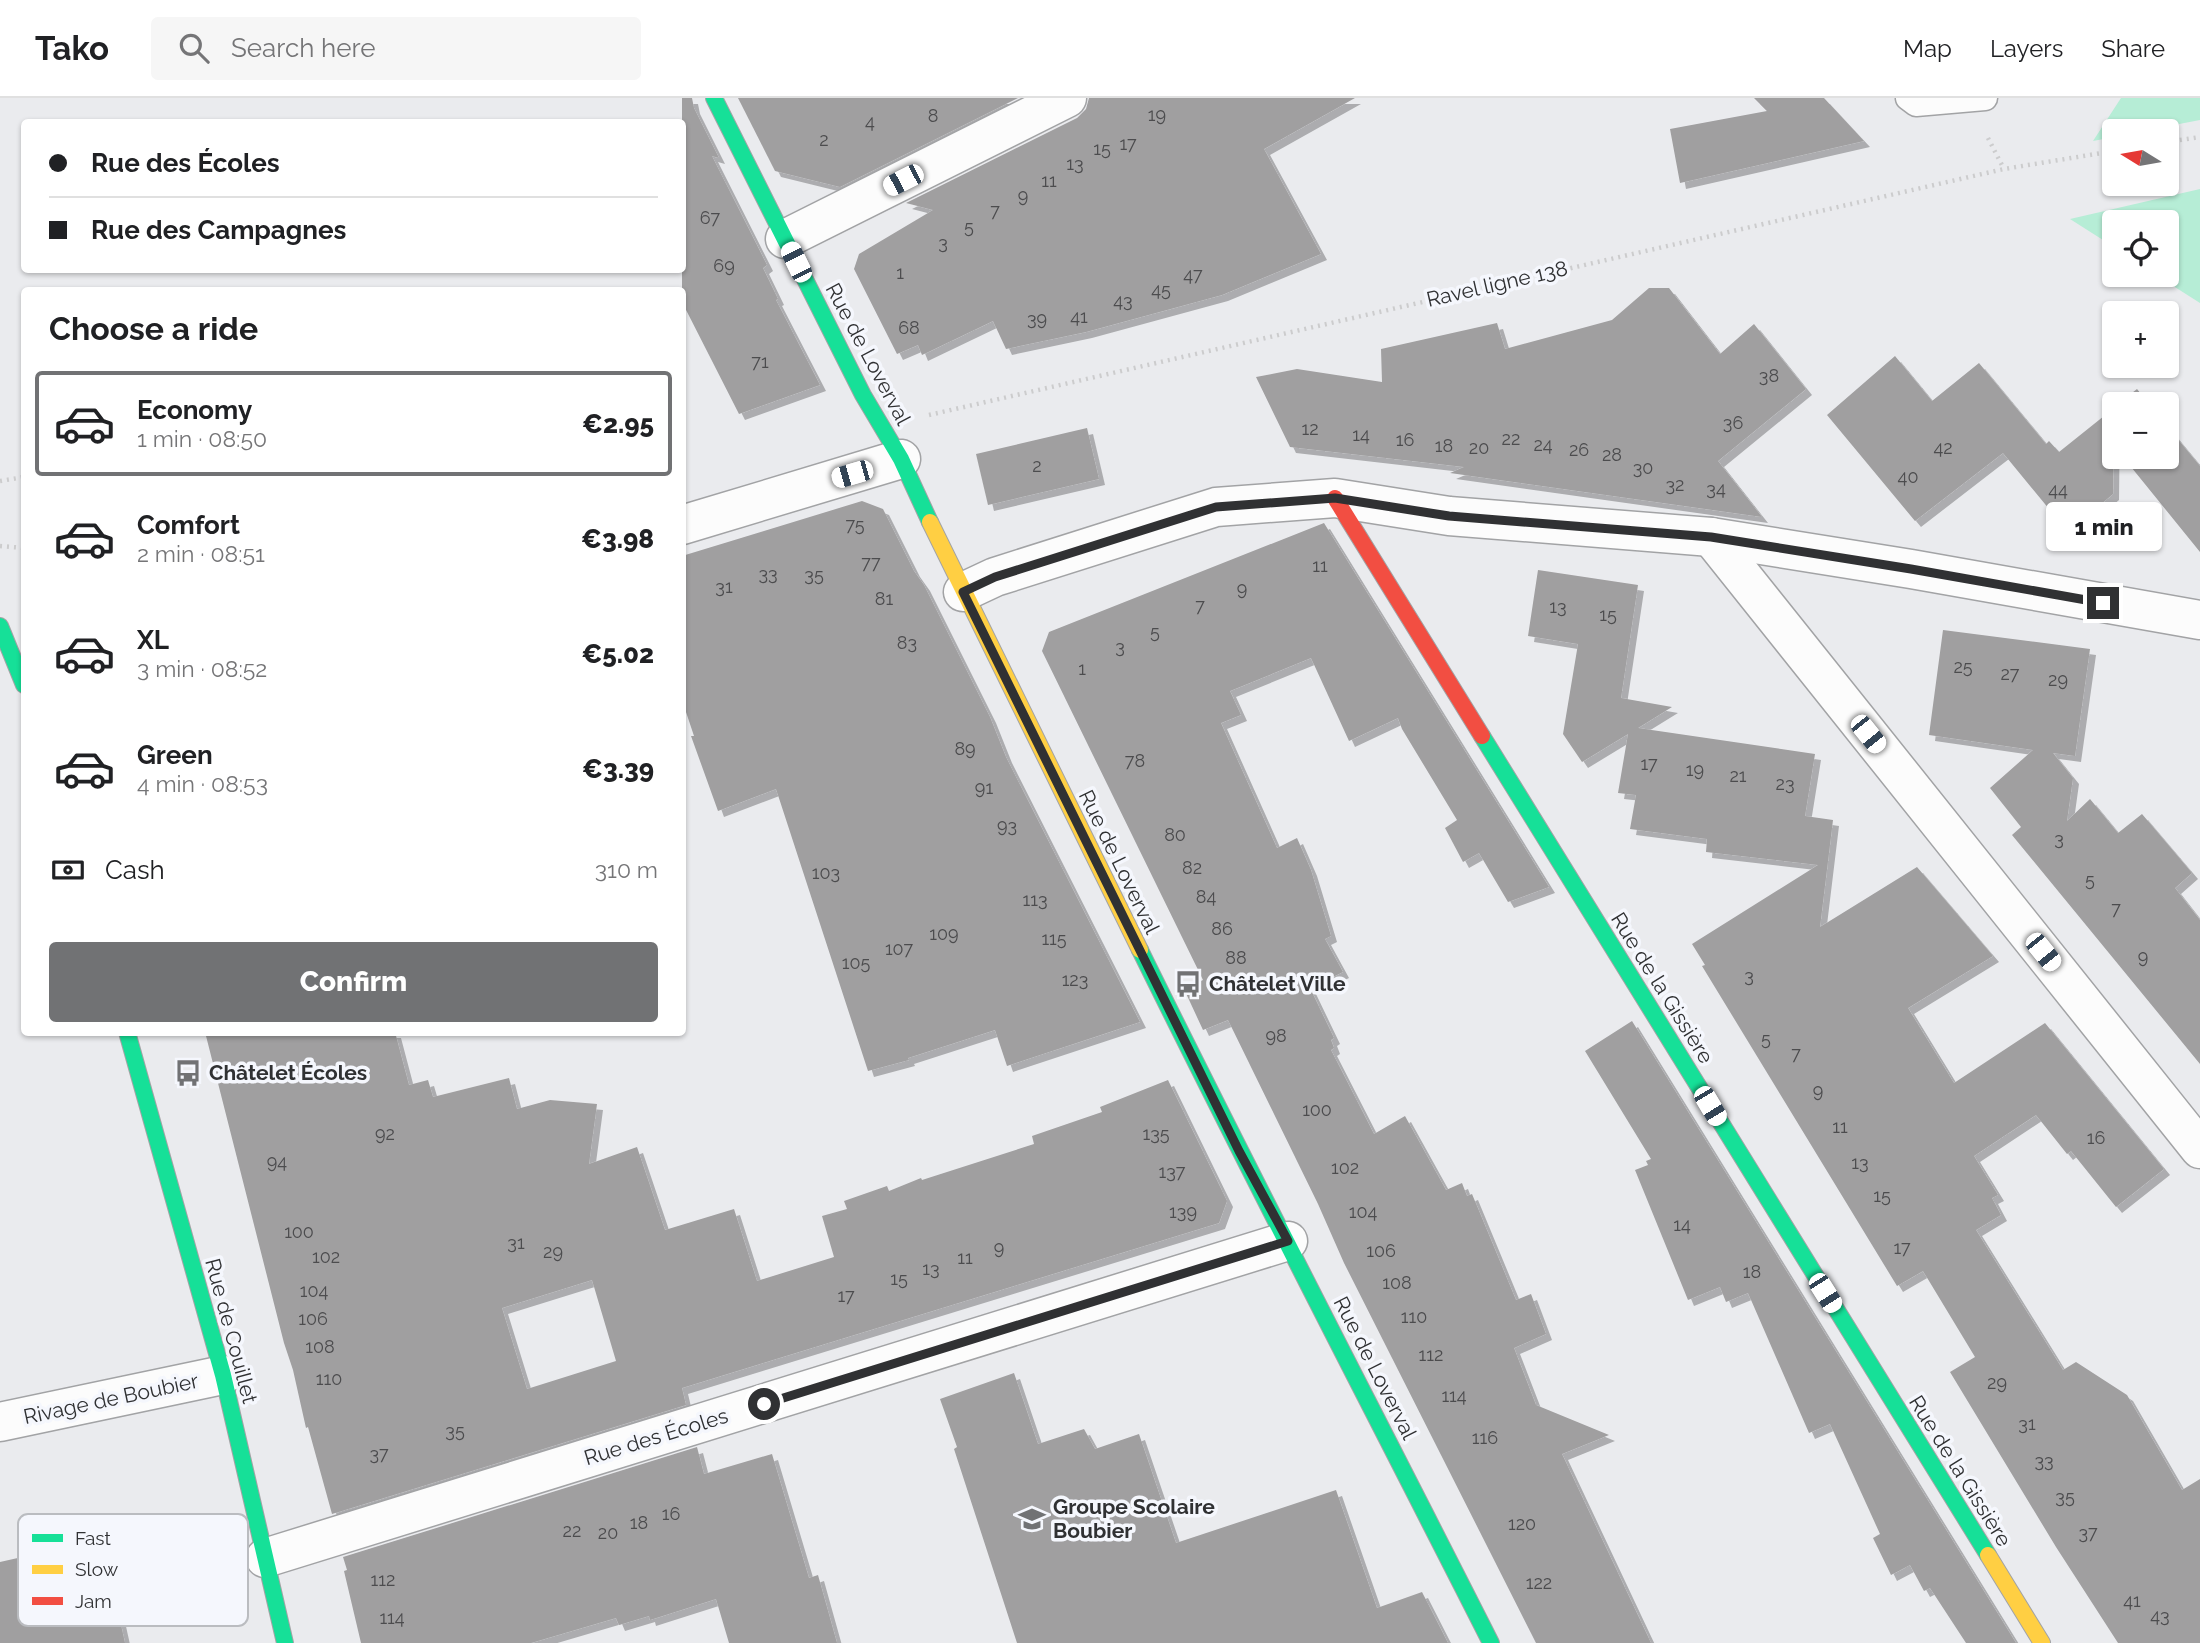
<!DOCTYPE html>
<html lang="en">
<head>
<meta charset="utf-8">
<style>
  body { margin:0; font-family:Raleway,sans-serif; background:#f6f6f6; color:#202124; height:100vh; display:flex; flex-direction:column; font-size:26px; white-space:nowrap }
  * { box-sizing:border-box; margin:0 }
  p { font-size:23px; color:#757577 }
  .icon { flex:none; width:38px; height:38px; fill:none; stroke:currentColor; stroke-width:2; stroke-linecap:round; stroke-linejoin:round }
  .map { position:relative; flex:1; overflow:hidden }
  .drawer { position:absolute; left:21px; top:189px; width:665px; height:749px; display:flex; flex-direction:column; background:#fff; border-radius:7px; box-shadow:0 2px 5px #0004 }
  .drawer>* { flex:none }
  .banner { position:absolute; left:21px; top:21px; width:665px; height:154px; border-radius:7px; box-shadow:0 2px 5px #0004; display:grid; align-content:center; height:154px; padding:0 28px; background:#fff }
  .needle { width:46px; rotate:281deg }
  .controls { position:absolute; left:2102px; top:21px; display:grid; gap:14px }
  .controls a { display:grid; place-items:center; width:77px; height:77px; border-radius:7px; background:#fff; box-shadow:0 2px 5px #0004; font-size:35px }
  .end { position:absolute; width:32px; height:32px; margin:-16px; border:9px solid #303133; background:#fff; box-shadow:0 0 0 4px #fff }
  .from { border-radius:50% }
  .bubble { position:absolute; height:49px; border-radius:7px; background:#fff; box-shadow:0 2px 5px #0004; font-size:23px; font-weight:800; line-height:49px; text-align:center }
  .car { position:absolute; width:21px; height:42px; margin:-21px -10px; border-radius:9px; box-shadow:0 0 5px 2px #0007; background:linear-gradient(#fff 24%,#345 0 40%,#fff 0 76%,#345 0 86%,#fff 0) }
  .banner b { display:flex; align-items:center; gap:24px; height:66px; font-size:26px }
  .banner b+b { border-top:2px solid #e0e0e0 }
  .banner i { width:18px; height:18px; background:#202124 }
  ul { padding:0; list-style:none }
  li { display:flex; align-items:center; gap:21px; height:105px; margin:0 14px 10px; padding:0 14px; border:4px solid transparent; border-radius:7px }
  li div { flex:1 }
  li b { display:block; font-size:26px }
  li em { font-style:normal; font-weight:800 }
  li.current { border-color:#717274 }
  li>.icon { width:63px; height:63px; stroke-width:1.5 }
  h2 { padding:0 28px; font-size:32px; line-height:84px }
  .pay { display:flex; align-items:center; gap:18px; height:77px; padding:0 28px; font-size:26px }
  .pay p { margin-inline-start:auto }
  .button { display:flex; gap:14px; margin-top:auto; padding:14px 28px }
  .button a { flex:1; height:80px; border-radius:7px; background:#717274; color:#fff; font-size:28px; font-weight:800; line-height:80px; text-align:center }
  header { display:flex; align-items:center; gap:42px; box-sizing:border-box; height:98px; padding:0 35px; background:#fff; border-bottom:2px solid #e0e0e0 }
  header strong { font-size:33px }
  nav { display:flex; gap:38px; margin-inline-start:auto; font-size:24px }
  .search { width:490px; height:63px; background:#f6f6f6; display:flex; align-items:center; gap:18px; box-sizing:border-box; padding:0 24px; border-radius:7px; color:#757577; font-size:26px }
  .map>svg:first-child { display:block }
  .green { fill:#b6edd6 }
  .building { fill:#a09fa0; fill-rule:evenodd; filter:url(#shadow) }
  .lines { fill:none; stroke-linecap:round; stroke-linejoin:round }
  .lane-casing { stroke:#a2a3a5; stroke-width:27 }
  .street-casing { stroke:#a2a3a5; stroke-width:41 }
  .fast-casing { stroke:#a2a3a5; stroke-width:18 }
  .slow-casing { stroke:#a2a3a5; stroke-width:18 }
  .jam-casing { stroke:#a2a3a5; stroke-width:18 }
  .path { stroke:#cccccd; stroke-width:4.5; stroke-dasharray:2 5; stroke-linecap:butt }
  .lane { stroke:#fcfcfc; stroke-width:24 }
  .street { stroke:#fcfcfc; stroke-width:38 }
  .fast { stroke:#16e098; stroke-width:16 }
  .slow { stroke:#ffcf43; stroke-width:16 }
  .jam { stroke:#f24e42; stroke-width:16 }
  .route { stroke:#303133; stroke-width:9 }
  .labels { text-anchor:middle; stroke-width:7; stroke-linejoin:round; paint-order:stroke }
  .number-label { font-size:18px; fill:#4c4c4e }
  .street-label { font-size:21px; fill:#303133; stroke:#f5f7fd }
  .poi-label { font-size:21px; font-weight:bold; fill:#303133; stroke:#f5f7fd; text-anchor:start }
  .key { fill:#f5f7fd; stroke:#babcc0; stroke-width:2 }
  .key-label { font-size:19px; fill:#303133 }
</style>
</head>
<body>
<header>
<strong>Tako</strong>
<div class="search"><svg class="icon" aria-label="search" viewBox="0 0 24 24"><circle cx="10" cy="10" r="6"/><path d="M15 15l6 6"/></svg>Search here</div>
<nav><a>Map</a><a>Layers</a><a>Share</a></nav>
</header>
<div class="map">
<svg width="2200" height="1545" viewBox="0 0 2200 1545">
  <defs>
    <filter id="shadow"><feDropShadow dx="6" dy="6" stdDeviation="0" flood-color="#0004"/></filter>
  </defs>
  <rect width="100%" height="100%" fill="#eaebee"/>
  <g class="green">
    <polygon points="2121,0 2200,0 2200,22 2143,33 2114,33 2114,39 2093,43"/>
    <polygon points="2200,91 2200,205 2156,177 2166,177 2166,124 2114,124 2114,149 2070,121"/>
  </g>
  <g class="building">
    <polygon points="682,0 692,0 694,10 719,60 712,58 767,167 763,170 778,201 776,202 820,287 739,316 682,204"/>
    <polygon points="738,0 1018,0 840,89 775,73"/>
    <polygon points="1089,0 1355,0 1264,51 1321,156 1222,197 1086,234 1006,251 993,223 922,257 918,247 897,256 854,171 859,156 933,112 906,105 1077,20 1086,11"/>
    <polygon points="1754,0 1824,0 1864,43 1680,85 1670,31 1767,13"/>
    <polygon points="1649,190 1669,190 1720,256 1754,226 1806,291 1718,363 1762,419 1450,375 1464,369 1290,349 1256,279 1297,271 1382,284 1381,251 1497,225 1505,251 1612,222"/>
    <polygon points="1895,258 1932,303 1979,265 2046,346 2049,343 2059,354 2114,310 2113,396 2068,434 2003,355 1915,423 1827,317"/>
    <polygon points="2137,291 2149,306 2118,306"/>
    <polygon points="2166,327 2200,368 2200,454 2123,359 2166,359"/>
    <polygon points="1087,330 1099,381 988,407 976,356"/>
    <polygon points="862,403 883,411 914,473 924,487 990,619 1006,659 1140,924 1007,968 995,932 908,960 909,962 868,973 776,691 718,713 691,638 694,638 682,602 682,458"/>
    <polygon points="1324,425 1549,789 1508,804 1479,755 1463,764 1445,730 1457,722 1402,631 1398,620 1349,643 1311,560 1230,593 1241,617 1221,625 1277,750 1297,740 1311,772 1331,838 1325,841 1343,874 1310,890 1334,940 1331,942 1334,950 1331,952 1374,1036 1405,1018 1446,1092 1462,1085 1467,1098 1472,1096 1516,1202 1531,1196 1546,1236 1514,1250 1536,1307 1609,1337 1562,1356 1651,1545 1536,1545 1344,1165 1318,1106 1228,922 1203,932 1184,891 1203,882 1042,553 1049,534"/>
    <polygon points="1538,472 1638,487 1621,600 1672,609 1638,630 1815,656 1805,718 1833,722 1820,829 1917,769 1993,858 1908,910 1954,985 2045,925 2164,1071 2116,1109 2071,1053 2067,1056 2036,1017 1974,1058 1998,1097 1992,1100 2001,1117 1976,1132 2063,1272 2076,1264 2127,1297 2182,1392 2200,1381 2200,1545 2118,1545 2056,1449 1950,1274 1975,1259 1923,1173 1897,1188 1702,868 1705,867 1692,846 1818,767 1706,754 1707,741 1630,731 1636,697 1618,695 1628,636 1582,664 1563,636 1578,546 1528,538"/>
    <polygon points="1943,532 2090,551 2075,658 2053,655 2073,680 2067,723 2090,701 2118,735 2142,716 2192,775 2175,790 2200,822 2200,966 2012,737 2021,729 1990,690 2033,652 1929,637"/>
    <polygon points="1632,923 2016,1545 1966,1545 1930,1490 1924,1493 1910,1467 1891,1477 1873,1440 1880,1436 1830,1326 1809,1335 1748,1195 1726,1204 1720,1189 1688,1202 1635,1072 1648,1067 1646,1063 1651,1061 1585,953"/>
    <path d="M205,934H395L409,987L428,982L433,999L509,980L517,1011L550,1002L597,1006L589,1066L637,1049L665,1132L734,1111L757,1183L834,1159L822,1118L847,1111L844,1103L887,1088L889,1093L921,1080L922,1082L1034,1046L1032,1038L1102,1014L1100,1009L1168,982L1227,1103L1219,1125L682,1290L686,1307L332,1416L308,1329L306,1330L293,1272L284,1245ZM592,1182L616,1263L527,1291L502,1210Z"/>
    <polygon points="1014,1275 1038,1346 1084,1331 1095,1351 1139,1336 1176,1445 1336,1392 1377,1510 1422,1494 1448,1545 1017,1545 954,1351 957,1349 940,1301"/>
    <polygon points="697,1349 704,1376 772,1356 809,1480 818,1477 837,1545 729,1545 716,1501 650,1522 649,1518 619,1527 616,1520 531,1545 361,1545 344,1473 347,1472 343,1459"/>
    <polygon points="102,1441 125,1545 0,1545 0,1464"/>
  </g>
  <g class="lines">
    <defs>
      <polyline id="lane" points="1908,0 1916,6 1985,0"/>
      <g id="street">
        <polyline points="785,141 1067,0"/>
        <polyline points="682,427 901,361"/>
        <polyline points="1711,439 2200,1051"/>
        <polyline points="963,494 995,479 1216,409 1335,400 1449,418 1711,439 1911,471 2200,522"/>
        <polyline points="0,1324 223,1277"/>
        <polyline points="265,1460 1288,1143"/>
      </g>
      <g id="fast">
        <polyline points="714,0 863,297 901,361 930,424"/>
        <polyline points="0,528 24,587"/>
        <polyline points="1482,638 1988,1457"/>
        <path d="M1140,852C1254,1084 1374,1314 1491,1545"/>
        <polyline points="127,934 223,1277 285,1545"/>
      </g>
      <g id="slow">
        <polyline points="930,424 1140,852"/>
        <polyline points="1988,1457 2042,1545"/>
      </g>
      <polyline id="jam" points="1335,400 1482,638"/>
    </defs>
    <use href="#lane" class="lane-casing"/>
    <use href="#street" class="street-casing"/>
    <use href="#fast" class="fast-casing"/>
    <use href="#slow" class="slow-casing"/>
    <use href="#jam" class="jam-casing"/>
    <g class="path">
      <polyline points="1988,40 2004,71"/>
      <polyline points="2166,44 2200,39"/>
      <polyline points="929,317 2004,71 2114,53"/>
      <polyline points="0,383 24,379"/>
      <polyline points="0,448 24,450"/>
    </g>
    <use href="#lane" class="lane"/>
    <use href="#street" class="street"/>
    <use href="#fast" class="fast"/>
    <use href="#slow" class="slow"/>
    <use href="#jam" class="jam"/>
  </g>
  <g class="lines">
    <polyline class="route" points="764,1306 1288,1143 1239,1053 963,494 995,479 1216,409 1335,400 1449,418 1711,439 1911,471 2103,505"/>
  </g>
  <defs>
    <symbol id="bus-bare" viewBox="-9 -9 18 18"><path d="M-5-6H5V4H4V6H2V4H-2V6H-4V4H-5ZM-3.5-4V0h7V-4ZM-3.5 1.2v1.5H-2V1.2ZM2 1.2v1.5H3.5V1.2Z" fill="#717274" stroke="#f5f7fd" stroke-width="2.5" paint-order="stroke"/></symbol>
    <symbol id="school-bare" viewBox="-9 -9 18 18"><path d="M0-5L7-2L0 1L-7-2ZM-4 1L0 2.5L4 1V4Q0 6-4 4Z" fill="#717274" stroke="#f5f7fd" stroke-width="2.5" paint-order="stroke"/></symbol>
  </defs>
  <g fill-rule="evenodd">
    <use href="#bus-bare" x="1169" y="867" width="38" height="38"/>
    <use href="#bus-bare" x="169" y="956" width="38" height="38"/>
    <use href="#school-bare" x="1013" y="1402" width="38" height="38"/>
  </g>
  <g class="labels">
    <g class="number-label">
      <text x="1157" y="23">19</text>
      <text x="933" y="24">8</text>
      <text x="870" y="30">4</text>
      <text x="824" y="48">2</text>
      <text x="1128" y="52">17</text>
      <text x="1102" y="57">15</text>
      <text x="1075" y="72">13</text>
      <text x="1049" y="89">11</text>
      <text x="1023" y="104">9</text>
      <text x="995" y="119">7</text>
      <text x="710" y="126">67</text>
      <text x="969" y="135">5</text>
      <text x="943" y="151">3</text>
      <text x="724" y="174">69</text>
      <text x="900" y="181">1</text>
      <text x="1193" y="183">47</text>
      <text x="1161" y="198">45</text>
      <text x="1123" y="209">43</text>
      <text x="1079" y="225">41</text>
      <text x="1037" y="227">39</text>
      <text x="909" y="236">68</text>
      <text x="760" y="270">71</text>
      <text x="1769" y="284">38</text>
      <text x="1733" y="331">36</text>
      <text x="1310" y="337">12</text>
      <text x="1361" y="343">14</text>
      <text x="1511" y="347">22</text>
      <text x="1405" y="348">16</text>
      <text x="1543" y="353">24</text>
      <text x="1444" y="354">18</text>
      <text x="1479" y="356">20</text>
      <text x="1943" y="356">42</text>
      <text x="1579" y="358">26</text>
      <text x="1612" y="363">28</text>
      <text x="1037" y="374">2</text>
      <text x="1643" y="376">30</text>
      <text x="1908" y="385">40</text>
      <text x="1675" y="393">32</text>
      <text x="1716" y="397">34</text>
      <text x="2058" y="398">44</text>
      <text x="855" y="433">75</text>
      <text x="871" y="471">77</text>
      <text x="1320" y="474">11</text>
      <text x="768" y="482">33</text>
      <text x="814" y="483">35</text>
      <text x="724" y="495">31</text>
      <text x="1242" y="497">9</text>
      <text x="884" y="507">81</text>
      <text x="1200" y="514">7</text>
      <text x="1558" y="515">13</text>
      <text x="1608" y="523">15</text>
      <text x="1155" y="540">5</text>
      <text x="907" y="551">83</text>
      <text x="1120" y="555">3</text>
      <text x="1963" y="575">25</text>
      <text x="1082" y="577">1</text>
      <text x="2010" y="582">27</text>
      <text x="2058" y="588">29</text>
      <text x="965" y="657">89</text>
      <text x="1135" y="669">78</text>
      <text x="1649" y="672">17</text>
      <text x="1695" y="678">19</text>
      <text x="1738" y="684">21</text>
      <text x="1785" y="692">23</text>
      <text x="984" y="696">91</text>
      <text x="1007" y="734">93</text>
      <text x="1175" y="743">80</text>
      <text x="2059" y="747">3</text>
      <text x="1192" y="776">82</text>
      <text x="826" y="781">103</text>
      <text x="2090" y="788">5</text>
      <text x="1206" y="805">84</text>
      <text x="1035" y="808">113</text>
      <text x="2116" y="817">7</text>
      <text x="1222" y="837">86</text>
      <text x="944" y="842">109</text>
      <text x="1054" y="847">115</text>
      <text x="899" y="857">107</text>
      <text x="2143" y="865">9</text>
      <text x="1236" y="866">88</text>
      <text x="856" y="871">105</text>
      <text x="1749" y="884">3</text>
      <text x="1075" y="888">123</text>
      <text x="1276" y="944">98</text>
      <text x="1766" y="947">5</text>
      <text x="1796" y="962">7</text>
      <text x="1818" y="999">9</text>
      <text x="1317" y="1018">100</text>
      <text x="1840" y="1035">11</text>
      <text x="385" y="1042">92</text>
      <text x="1156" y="1042">135</text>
      <text x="2096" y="1046">16</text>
      <text x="277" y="1070">94</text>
      <text x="1860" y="1071">13</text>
      <text x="1345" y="1076">102</text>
      <text x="1172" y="1080">137</text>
      <text x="1882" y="1104">15</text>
      <text x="1183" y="1120">139</text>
      <text x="1363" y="1120">104</text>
      <text x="1682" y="1133">14</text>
      <text x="299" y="1140">100</text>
      <text x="516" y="1151">31</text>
      <text x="999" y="1156">9</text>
      <text x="1902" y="1156">17</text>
      <text x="1381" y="1159">106</text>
      <text x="553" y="1160">29</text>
      <text x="326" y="1165">102</text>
      <text x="965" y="1166">11</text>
      <text x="931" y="1177">13</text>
      <text x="1752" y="1180">18</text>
      <text x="899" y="1187">15</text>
      <text x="1397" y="1191">108</text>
      <text x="314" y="1199">104</text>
      <text x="846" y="1204">17</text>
      <text x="1414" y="1225">110</text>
      <text x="313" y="1227">106</text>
      <text x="320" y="1255">108</text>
      <text x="1431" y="1263">112</text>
      <text x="329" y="1287">110</text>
      <text x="1997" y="1291">29</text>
      <text x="1454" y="1304">114</text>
      <text x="2027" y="1332">31</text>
      <text x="455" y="1339">35</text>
      <text x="1485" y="1346">116</text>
      <text x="379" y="1362">37</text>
      <text x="2044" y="1369">33</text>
      <text x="2065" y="1405">35</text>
      <text x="671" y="1422">16</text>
      <text x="639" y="1431">18</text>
      <text x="1522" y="1432">120</text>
      <text x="572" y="1439">22</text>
      <text x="608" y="1441">20</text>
      <text x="2088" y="1441">37</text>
      <text x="383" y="1488">112</text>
      <text x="1539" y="1491">122</text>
      <text x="2132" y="1509">41</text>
      <text x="2160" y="1524">43</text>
      <text x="392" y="1526">114</text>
    </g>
    <g class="street-label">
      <text transform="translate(1497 186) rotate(-13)" y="7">Ravel ligne 138</text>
      <text transform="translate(868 256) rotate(62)" y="7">Rue de Loverval</text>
      <text transform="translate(1119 764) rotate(64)" y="7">Rue de Loverval</text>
      <text transform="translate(1662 890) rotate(58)" y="7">Rue de la Gissière</text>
      <text transform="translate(231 1233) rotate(75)" y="7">Rue de Couillet</text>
      <text transform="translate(1375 1270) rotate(63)" y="7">Rue de Loverval</text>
      <text transform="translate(111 1301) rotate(-12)" y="7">Rivage de Boubier</text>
      <text transform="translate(656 1339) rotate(-17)" y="7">Rue des Écoles</text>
      <text transform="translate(1960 1373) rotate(58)" y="7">Rue de la Gissière</text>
    </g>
    <g class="poi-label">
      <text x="1209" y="893">Châtelet Ville</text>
      <text x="209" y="982">Châtelet Écoles</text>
      <text x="1053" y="1416">Groupe Scolaire<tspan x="1053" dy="24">Boubier</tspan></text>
    </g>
  </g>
  <rect x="18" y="1416" width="230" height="112" rx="10" class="key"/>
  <rect x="32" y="1436" width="31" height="8" fill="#16e098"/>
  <rect x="32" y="1467" width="31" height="9" fill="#ffcf43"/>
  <rect x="32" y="1499" width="31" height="8" fill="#f24e42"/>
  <g class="key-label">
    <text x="75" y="1447">Fast</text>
    <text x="75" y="1478">Slow</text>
    <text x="75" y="1510">Jam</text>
  </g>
</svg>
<div class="controls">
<a><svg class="needle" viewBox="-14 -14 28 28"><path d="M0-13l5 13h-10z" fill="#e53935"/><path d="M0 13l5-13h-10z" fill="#757577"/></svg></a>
<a><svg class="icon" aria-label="locate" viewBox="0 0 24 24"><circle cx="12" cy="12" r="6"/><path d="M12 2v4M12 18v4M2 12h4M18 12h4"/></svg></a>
<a>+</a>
<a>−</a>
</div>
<i class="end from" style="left:764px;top:1306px"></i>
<i class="end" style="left:2103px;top:505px"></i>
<div class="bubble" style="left:2046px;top:404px;width:116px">1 min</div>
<i class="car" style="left:903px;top:82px;rotate:243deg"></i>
<i class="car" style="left:796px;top:164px;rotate:334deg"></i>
<i class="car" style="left:852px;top:376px;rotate:254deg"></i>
<i class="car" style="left:1868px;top:636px;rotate:141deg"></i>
<i class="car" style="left:2043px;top:854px;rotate:141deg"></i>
<i class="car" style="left:1710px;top:1008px;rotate:149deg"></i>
<i class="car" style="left:1825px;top:1195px;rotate:148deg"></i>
<div class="banner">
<b><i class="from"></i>Rue des Écoles</b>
<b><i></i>Rue des Campagnes</b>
</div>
<section class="drawer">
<h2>Choose a ride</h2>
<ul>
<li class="current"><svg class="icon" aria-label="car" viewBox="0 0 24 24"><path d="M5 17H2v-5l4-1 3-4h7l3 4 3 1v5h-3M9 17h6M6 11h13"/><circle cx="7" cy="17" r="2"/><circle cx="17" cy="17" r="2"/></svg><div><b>Economy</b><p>1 min · 08:50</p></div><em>€2.95</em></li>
<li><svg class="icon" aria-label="car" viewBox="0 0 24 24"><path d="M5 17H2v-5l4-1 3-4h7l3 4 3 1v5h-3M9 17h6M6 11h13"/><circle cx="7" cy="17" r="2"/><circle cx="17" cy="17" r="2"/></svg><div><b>Comfort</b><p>2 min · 08:51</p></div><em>€3.98</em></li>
<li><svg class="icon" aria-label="car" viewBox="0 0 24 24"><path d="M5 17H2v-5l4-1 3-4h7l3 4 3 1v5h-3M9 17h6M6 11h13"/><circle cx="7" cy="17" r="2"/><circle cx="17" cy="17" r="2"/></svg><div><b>XL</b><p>3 min · 08:52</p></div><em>€5.02</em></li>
<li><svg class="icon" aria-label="car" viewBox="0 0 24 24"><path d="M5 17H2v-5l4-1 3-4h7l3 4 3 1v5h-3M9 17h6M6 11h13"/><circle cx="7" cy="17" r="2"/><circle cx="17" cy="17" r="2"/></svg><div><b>Green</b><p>4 min · 08:53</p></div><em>€3.39</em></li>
</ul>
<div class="pay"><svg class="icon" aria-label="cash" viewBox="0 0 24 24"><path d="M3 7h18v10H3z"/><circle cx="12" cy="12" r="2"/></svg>Cash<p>310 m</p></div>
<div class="button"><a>Confirm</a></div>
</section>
</div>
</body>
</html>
